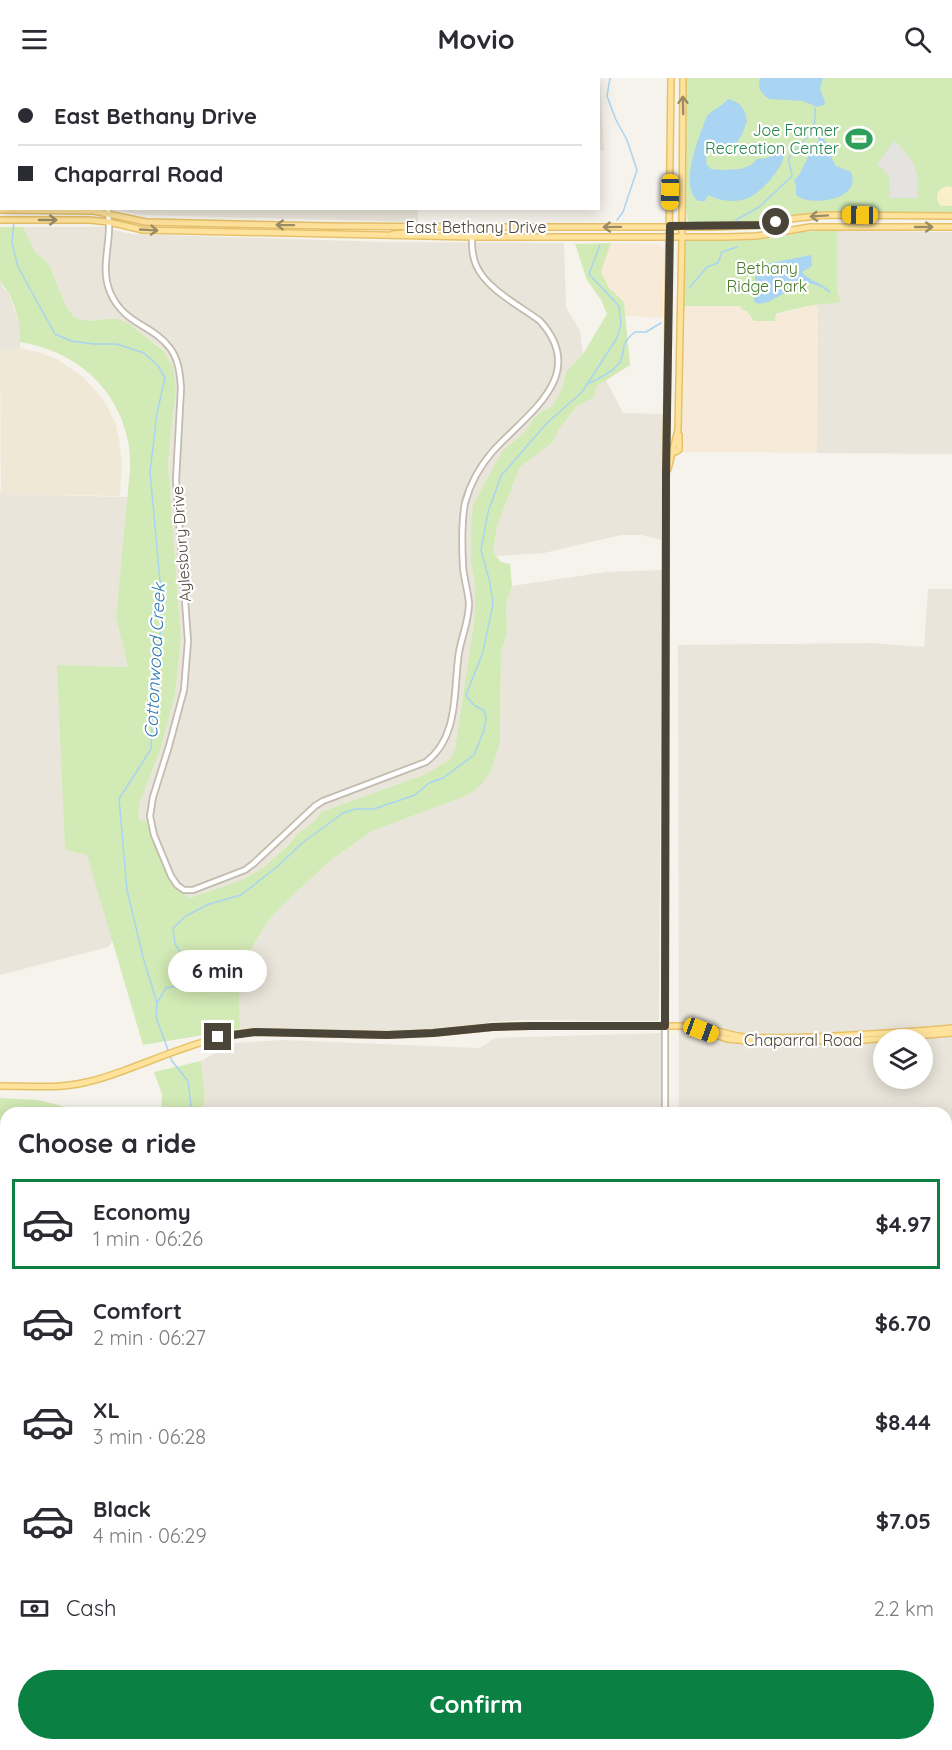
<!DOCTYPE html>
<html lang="en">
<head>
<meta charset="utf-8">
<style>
  body { margin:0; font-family:Quicksand,sans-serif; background:#f2f2f3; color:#2b2b33; height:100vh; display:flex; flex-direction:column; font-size:22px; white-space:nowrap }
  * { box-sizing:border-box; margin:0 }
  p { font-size:20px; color:#7c7c81 }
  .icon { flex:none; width:33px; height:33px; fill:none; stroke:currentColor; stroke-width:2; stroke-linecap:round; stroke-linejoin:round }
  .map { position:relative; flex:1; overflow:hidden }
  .details { position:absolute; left:0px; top:1029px; width:952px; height:644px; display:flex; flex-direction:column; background:#fff; border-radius:18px 18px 0 0; box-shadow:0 3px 15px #0003 }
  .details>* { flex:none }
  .banner { position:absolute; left:0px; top:0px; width:600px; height:132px; box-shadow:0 3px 15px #0003; display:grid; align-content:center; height:132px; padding:0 18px; background:#fff }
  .buttons { position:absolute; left:873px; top:951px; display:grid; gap:12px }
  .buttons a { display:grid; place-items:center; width:60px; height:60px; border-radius:50%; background:#fff; box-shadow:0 3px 15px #0003; font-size:30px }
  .end { position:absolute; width:27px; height:27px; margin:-14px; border:8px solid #4b4439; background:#fff; box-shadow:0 0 0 3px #fff }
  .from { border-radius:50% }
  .bubble { position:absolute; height:42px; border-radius:21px; background:#fff; box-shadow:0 3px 15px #0003; font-size:20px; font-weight:700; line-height:42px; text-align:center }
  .car { position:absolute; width:18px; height:36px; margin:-18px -9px; border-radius:8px; box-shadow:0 0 4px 2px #0007; background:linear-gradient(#f5c518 24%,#345 0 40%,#f5c518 0 76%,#345 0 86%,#f5c518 0) }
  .banner b { display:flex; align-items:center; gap:21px; height:57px; font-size:22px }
  .banner b+b { border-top:2px solid #e1e1e2 }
  .banner i { width:15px; height:15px; background:#2b2b33 }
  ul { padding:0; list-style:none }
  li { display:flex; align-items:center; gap:18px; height:90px; margin:0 12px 9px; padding:0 6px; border:3px solid transparent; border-radius:0px }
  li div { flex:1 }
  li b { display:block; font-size:22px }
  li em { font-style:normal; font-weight:700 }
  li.current { border-color:#0b8043 }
  li>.icon { width:54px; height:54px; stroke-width:1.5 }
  h2 { padding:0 18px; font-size:27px; line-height:72px }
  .pay { display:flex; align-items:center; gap:15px; height:66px; padding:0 18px; font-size:22px }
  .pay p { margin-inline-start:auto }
  .action { display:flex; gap:12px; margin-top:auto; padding:12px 18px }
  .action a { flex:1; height:69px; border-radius:36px; background:#0b8043; color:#fff; font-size:24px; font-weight:700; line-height:69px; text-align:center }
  header { display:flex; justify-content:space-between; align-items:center; height:78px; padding:0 18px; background:#fff; font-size:27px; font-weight:700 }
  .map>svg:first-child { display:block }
  .residential { fill:#eae5da; fill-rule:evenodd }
  .commercial { fill:#f7ead8 }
  .education { fill:#efe8d6 }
  .green { fill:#d2eab5 }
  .sand { fill:#f9efc9 }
  .parking { fill:#e5e3e0 }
  .water { fill:#a9d4f2 }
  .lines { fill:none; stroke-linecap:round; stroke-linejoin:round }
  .stream { stroke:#a9d4f2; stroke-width:1.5 }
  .minor-casing { stroke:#c2bbae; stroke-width:8 }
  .major-casing { stroke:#e6c16a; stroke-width:8 }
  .minor { stroke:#fff; stroke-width:4.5 }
  .major { stroke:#ffe39c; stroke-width:5 }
  .oneway { stroke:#9c8c66 }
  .route { stroke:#4b4439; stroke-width:8 }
  .labels { text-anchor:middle; stroke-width:4.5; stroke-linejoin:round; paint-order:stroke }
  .leisure-label { font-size:16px; fill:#27864d; stroke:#fff; text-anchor:end }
  .street-label { font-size:16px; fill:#4b4439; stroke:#fff }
  .park-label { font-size:16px; fill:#4a7f2a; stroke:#fff }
  .water-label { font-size:18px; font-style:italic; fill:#2e7ab2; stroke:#fff }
</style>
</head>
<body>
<header><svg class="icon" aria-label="menu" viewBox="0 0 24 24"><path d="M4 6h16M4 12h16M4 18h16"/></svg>Movio<svg class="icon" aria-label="search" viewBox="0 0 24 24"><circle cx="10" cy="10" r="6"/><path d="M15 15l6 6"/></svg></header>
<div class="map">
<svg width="952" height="1672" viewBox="0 0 952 1672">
  <rect width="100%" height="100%" fill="#f6f3ec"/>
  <g class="residential">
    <polygon points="90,0 600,0 604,73 599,72 598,2 89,1"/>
    <polygon points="418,131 418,144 143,137 111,131"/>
    <polygon points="23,149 103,149 131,156 386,164 564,165 566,229 580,253 583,276 566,294 562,311 552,329 542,333 534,340 524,355 503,372 471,450 471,485 475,507 475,537 455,671 450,681 426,696 321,734 315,743 297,756 287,767 264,789 244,801 190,820 171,806 146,743 138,742 140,724 160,673 175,617 181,561 168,385 176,310 164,272 128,245 119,241 106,241 91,243 75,241 66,229 49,186 35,174"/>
    <polygon points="837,153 952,154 952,376 817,375 818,225 839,225 841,224 837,212"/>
    <polygon points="0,200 3,210 9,215 21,252 20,270 6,271 0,274"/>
    <polygon points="606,302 623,335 663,336 661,462 642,457 621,457 544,475 496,478 493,475 497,448 520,389 553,364 559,351 577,328 593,320 597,308"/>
    <polygon points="0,411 1,416 128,419 116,539 128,589 58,587 65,772 87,777 113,862 108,869 0,897"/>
    <polygon points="662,492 659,941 657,943 522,942 489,944 485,946 439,951 389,953 250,950 240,951 239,917 245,887 255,864 270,840 293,817 331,782 372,753 468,717 491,693 500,665 501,574 507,555 506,526 512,508 606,494"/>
    <path d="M928,511H952V1101H947L946,1035H679L678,567L873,565L924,569ZM884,962H922V1000H884Z"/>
    <polygon points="662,955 662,1035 202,1035 205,1018 201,983 233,965 284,962 479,970 495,960"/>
    <polygon points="0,1354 6,1354 6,1666 15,1667 14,1672 0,1672"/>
  </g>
  <g class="commercial">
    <polygon points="611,165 658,166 664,170 663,240 625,238 624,224 609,210 601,194"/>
    <polygon points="818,225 817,375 682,374 683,228 741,228 775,242 776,237"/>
  </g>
  <polygon class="education" points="20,270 41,275 57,281 84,300 103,321 116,346 119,361 122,387 120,418 1,416 0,274 6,271"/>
  <g class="green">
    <polygon points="686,0 952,0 952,135 817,135 804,136 758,145 690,146 687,140 686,130"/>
    <path d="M0,149H23L35,174L49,186L66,229L75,240L91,243L106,241H119L128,245L164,273L173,289L176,310L168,385L181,561L175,617L160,673L140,724L138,742L146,743L171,806L190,820L244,801L264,789L288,767L297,756L315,743L321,734L426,696L450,681L455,671L475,537V507L471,485V450L473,427L503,372L524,355L534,340L542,333L552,329L562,311L566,294L583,276L607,236L601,222L587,202L575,166L611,165L601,194L609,210L624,224L630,287L597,308L593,320L577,328L559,351L553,364L520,389L497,448L493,475L501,484L510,486L512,508L506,526L507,555L501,574L500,665L491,693L482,706L468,717L372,753L331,782L293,817L270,840L255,864L245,887L239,917L240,951L143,967L87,777L65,772L57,587L128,589L116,539L130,391C130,382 130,372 128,363C117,308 74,273 20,264C21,248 16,231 10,217C7,211 2,208 0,201C0,186 0,164 0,149Z"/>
    <path d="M833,152L837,153V212L841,224L839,225C815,225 798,230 776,236L775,243H754L747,233L741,231L740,228H683L686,163L753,162L773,160L802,154Z"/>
    <polygon points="201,983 205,1018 202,1035 161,1035 162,1016 154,994"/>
    <polygon points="0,1020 38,1022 90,1035 6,1035 6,1338 0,1337"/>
    <polygon points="946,1532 952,1532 952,1672 895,1672 895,1667 946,1666"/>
    <polygon points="20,1667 137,1666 137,1667 135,1672 20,1672"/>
    <polygon points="175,1667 279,1667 279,1672 192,1670"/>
  </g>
  <path class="sand" d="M947,108L952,109V128H941C934,121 936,111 947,108Z"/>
  <polygon class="parking" points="894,63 900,68 913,84 917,97 918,120 890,120 889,99 883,91 877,86"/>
  <g class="water">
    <path d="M760,0H823L820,11L825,24L824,27L817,29L803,23L770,21C761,17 757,9 760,0Z"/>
    <path d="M728,21C740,24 745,30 747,43C744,51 741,62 733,68C723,74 702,67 707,87L711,91L723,92L741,91L751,87L757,81L767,80L782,73L784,75C784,90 763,112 750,119C737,126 720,123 708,117L705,123H698C678,108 700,56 707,38C713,30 720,31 728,21Z"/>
    <path d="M821,58L828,66L832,81L836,88L851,94C863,123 808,129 796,117V108L794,102L799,97L810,75L814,74L819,59Z"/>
    <path d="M811,177L812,188L802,194C809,203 822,205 831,214L829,215C824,208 801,200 793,206C791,207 788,212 787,214C777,218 767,228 756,225L754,223L755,199L766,186Z"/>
  </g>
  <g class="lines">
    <g class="stream">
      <polyline points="20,0 20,2"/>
      <polyline points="610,0 607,18 616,42 627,62 637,92 623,134 617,142"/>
      <polyline points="813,53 814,56 817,58"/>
      <path d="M736,142L759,129L792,98C792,91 788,87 789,80C802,59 817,62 815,30"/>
      <polyline points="14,143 12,165 18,189 55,256 71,263 93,266 117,266 144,275 158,288 165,300 157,335 150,394 161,514 160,571 153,621 151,671 119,721 127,812 143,879 157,925 156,939 172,983 188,1003 192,1035"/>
      <polyline points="689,210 707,189 718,185 722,174 737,169"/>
      <path d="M587,306C597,302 614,293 620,284C627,270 618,268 635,254H646L661,245"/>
      <path d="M157,925L166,910L176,908L187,897L182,877L175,866L173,850L186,838L209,826L241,817L278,788L301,766L343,735L355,731H374L415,717L429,705L443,700L474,677L484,652L486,641L484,632C475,629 471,625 466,617L483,574L493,526L490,505L481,472L488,434L501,398L546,346L582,314L617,260L621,246L619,228L589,196L600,167"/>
      <polyline points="133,1672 134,1666"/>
    </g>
    <defs>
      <g id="minor">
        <polyline points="84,2 84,0"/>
        <path d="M108,130C108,137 109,143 109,149C109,171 101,192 110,214C124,247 152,246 170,270C179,282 180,297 181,310L176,402L188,563L184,612L169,668L153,719L150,738L154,757L171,798L177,807L184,812H193L245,792L253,786L315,728L323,723L426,684C460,658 453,612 459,574C462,558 469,542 469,525C468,513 464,501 463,489C462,469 461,445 465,425C470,406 480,388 493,373C528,335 589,297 540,243C520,228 486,211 476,187C471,175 472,162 472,149"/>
        <polyline points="665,1035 665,948"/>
        <polyline points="0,1343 6,1343"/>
        <polyline points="0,1352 6,1352"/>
        <polyline points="708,1672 708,1666"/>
      </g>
      <g id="major">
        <polyline points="0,132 94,133 146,144 327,148 472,149 715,149 763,147 789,141 826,137 952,138"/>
        <polyline points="0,142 89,142 109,144 143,152 472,159 725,159 757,158 810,149 952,149"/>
        <polyline points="393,156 418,154 421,152 423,149"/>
        <polyline points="673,373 675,374 679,372 679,357"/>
        <polyline points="668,391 678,352 682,159 683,0"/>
        <polyline points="665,948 666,398 671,0"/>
        <polyline points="698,951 727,961 760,964 864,962 952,955"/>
        <path d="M0,1008C29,1008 59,1011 87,1004C102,1001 117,995 131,990C171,975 212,957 255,954L387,957L433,955L493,949L531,948H691C710,949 727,957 745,959C774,961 804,959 833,958C873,956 912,954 952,950"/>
      </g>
    </defs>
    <use href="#minor" class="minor-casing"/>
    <use href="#major" class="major-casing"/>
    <use href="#minor" class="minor"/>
    <use href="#major" class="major"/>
  </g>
  <defs><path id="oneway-shaft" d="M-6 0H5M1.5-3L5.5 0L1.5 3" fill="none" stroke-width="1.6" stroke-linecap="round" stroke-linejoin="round" transform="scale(1.5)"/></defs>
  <g class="oneway">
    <use href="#oneway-shaft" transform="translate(683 27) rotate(-91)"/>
    <use href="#oneway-shaft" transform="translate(819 138) rotate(176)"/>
    <use href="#oneway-shaft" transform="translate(48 142)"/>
    <use href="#oneway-shaft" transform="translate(285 147) rotate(-179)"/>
    <use href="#oneway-shaft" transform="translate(612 149) rotate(179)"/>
    <use href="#oneway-shaft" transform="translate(924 149)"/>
    <use href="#oneway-shaft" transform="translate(149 152) rotate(3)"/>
  </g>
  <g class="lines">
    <polyline class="route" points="218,959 255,954 387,957 433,955 493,949 531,948 665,948 666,398 670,148 763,147 776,144"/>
  </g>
  <defs>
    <symbol id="stadium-bare" viewBox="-9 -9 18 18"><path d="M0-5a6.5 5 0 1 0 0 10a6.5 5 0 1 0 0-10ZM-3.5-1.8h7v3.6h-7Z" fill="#2e9e5b" stroke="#fff" stroke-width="2.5" paint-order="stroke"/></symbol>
  </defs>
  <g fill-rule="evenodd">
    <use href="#stadium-bare" x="840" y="42" width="38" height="38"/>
  </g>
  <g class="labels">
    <g class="leisure-label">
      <text x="839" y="58">Joe Farmer<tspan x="839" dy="18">Recreation Center</tspan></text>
    </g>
    <g class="street-label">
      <text x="476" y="155">East Bethany Drive</text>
      <text transform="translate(181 466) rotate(-94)" y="6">Aylesbury Drive</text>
      <text x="803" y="968">Chaparral Road</text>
    </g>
    <g class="park-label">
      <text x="767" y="196">Bethany<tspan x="767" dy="18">Ridge Park</tspan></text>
    </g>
    <g class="water-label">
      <text transform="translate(155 583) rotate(-87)" y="6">Cottonwood Creek</text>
    </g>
  </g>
</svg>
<div class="buttons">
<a><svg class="icon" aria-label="layers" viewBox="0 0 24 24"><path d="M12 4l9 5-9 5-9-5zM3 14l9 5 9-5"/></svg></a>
</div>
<i class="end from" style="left:776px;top:144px"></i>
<i class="end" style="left:218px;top:959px"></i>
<div class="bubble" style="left:168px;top:872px;width:99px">6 min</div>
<i class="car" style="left:670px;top:114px;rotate:181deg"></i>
<i class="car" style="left:860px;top:137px;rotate:271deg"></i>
<i class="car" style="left:701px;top:952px;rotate:110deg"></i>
<div class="banner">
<b><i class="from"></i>East Bethany Drive</b>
<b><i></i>Chaparral Road</b>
</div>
<section class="details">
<h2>Choose a ride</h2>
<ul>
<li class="current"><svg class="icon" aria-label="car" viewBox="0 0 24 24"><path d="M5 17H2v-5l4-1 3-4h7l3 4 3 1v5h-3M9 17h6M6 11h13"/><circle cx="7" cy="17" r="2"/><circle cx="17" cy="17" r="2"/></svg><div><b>Economy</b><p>1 min · 06:26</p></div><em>$4.97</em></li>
<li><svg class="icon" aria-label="car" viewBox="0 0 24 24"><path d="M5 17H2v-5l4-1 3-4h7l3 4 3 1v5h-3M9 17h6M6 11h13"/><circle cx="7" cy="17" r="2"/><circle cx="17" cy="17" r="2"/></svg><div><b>Comfort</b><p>2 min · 06:27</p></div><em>$6.70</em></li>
<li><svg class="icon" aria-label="car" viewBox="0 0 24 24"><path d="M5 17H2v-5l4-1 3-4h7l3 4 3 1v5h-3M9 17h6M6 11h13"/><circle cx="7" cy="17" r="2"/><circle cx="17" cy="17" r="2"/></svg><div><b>XL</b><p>3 min · 06:28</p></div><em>$8.44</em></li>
<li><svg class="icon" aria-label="car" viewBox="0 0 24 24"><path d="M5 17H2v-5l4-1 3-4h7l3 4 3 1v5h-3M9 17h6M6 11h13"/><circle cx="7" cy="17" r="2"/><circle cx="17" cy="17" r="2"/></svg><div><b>Black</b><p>4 min · 06:29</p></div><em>$7.05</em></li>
</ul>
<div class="pay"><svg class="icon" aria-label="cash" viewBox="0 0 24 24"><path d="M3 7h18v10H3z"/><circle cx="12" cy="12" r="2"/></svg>Cash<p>2.2 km</p></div>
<div class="action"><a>Confirm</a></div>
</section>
</div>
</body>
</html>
